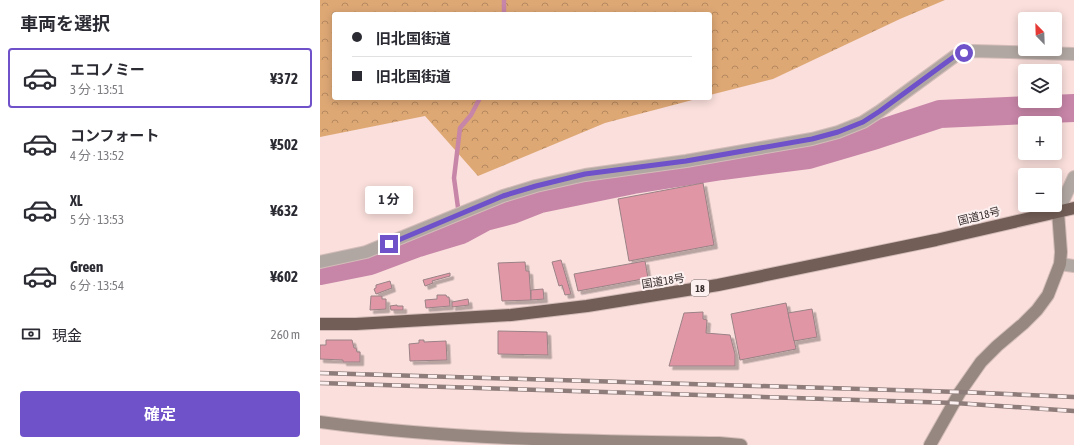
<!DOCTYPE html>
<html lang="ja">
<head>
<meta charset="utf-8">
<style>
  body { margin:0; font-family:"Asap Condensed","Noto Sans JP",sans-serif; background:#f2f2f3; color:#2b2b33; height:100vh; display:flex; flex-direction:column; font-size:15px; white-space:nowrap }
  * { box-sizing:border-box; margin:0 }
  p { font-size:13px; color:#7c7c81 }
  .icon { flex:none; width:22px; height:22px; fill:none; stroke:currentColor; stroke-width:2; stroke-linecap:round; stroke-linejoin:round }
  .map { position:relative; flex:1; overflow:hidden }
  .sheet { display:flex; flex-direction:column; background:#fff; width:320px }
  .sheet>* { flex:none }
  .banner { position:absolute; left:12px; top:12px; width:380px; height:88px; border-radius:4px; box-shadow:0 2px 10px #0003; display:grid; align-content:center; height:88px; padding:0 20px; background:#fff }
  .needle { width:26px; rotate:337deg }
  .controls { position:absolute; left:698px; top:12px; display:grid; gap:8px }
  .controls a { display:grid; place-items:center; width:44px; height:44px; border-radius:4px; background:#fff; box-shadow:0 2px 10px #0003; font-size:20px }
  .end { position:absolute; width:18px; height:18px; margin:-9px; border:5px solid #6f51ca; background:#fff; box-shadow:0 0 0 2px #fff }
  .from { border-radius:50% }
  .bubble { position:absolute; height:28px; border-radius:4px; background:#fff; box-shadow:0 2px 10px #0003; font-size:13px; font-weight:700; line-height:28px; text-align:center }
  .banner b { display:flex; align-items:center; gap:14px; height:38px; font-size:15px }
  .banner b+b { border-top:1px solid #e1e1e2 }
  .banner i { width:10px; height:10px; background:#2b2b33 }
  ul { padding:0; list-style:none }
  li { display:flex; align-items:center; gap:12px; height:60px; margin:0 8px 6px; padding:0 12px; border:2px solid transparent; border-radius:4px }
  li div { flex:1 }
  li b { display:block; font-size:15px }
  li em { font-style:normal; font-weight:700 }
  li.active { border-color:#6f51ca }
  li>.icon { width:36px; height:36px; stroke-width:1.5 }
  h2 { padding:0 20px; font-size:18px; line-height:48px }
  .pay { display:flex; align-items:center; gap:10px; height:44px; padding:0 20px; font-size:15px }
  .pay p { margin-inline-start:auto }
  .cta { display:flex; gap:8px; margin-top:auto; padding:8px 20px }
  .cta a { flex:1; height:46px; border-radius:4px; background:#6f51ca; color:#fff; font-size:16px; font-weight:700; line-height:46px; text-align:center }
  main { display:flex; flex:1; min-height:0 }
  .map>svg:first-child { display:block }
  .forest { fill:url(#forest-crowns) }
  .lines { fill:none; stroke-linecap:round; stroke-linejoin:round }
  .stream { stroke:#c785a7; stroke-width:4.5 }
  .river { stroke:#c785a7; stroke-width:28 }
  .building { fill:#e196a5; stroke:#9a8286; filter:url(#shadow) }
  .street-casing { stroke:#d3bcb9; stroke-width:14 }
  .secondary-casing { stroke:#d3bcb9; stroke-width:14 }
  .highway-casing { stroke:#d3bcb9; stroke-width:14 }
  .street { stroke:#b1a7a2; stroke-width:12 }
  .secondary { stroke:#968881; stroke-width:12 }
  .highway { stroke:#725e56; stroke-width:12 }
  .rail-casing { stroke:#8d7c7a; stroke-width:4.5 }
  .rail { stroke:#fcf1f0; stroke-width:3; stroke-dasharray:9; stroke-linecap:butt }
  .route { stroke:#6f51ca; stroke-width:5 }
  .labels { text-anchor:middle; stroke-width:4; stroke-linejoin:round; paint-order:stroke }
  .shield { fill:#fcf1f0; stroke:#736868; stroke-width:1 }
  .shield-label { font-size:10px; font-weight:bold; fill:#382e2d }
  .street-label { font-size:11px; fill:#382e2d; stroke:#fcf1f0 }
</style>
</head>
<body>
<main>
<section class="sheet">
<h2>車両を選択</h2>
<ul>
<li class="active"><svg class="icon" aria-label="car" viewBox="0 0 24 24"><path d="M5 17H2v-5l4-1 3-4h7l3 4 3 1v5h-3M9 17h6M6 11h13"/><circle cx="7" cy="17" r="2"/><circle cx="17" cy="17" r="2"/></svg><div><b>エコノミー</b><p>3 分 · 13:51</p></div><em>¥372</em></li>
<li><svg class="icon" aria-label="car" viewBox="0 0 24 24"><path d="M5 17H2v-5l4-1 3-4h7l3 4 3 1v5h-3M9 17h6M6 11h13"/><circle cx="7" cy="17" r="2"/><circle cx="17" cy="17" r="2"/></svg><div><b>コンフォート</b><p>4 分 · 13:52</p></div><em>¥502</em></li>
<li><svg class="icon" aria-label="car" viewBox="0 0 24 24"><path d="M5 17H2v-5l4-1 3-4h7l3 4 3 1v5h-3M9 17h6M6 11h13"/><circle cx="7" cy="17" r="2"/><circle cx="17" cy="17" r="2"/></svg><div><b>XL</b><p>5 分 · 13:53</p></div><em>¥632</em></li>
<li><svg class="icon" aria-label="car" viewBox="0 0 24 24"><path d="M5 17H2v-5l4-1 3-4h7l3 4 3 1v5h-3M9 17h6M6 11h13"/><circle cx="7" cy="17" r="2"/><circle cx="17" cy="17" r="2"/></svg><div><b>Green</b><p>6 分 · 13:54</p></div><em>¥602</em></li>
</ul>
<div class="pay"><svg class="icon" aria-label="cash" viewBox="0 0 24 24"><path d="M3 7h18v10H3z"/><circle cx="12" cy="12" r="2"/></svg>現金<p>260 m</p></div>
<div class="cta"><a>確定</a></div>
</section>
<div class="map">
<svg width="754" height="445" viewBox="0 0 754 445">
  <defs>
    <pattern id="forest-crowns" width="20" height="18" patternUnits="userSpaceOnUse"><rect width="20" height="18" fill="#dea875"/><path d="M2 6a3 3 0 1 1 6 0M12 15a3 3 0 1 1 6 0" fill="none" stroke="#b58960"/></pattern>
    <filter id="shadow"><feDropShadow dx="3.5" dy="3.5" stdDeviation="0" flood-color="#0004"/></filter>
  </defs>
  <rect width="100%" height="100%" fill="#fadfdc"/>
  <polygon class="forest" points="0,0 625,0 580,19 453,79 390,95 390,14 14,14 14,98 380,98 285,123 158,176 105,116 0,137"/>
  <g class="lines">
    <g class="stream">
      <polyline points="184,14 184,0"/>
      <polyline points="141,230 134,178 140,128 151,115 160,98"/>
    </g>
    <polyline class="river" points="0,271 50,261 98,243 141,230 165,217 192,210 220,199 313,180 402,166 488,155 556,135 620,114 754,108"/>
  </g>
  <g class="building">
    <polygon points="383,183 394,245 309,261 298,199"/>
    <polygon points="241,260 251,294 245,295 242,285 239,286 232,262"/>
    <polygon points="325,261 328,278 258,291 254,274"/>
    <polygon points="205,262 206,271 209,271 211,300 182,301 178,263"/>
    <polygon points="130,273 130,276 112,281 113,283 105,286 103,280"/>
    <polygon points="70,281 72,288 56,294 54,289 56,288 56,285"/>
    <polygon points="223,289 224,299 211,300 211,290"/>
    <polygon points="117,295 126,295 127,297 129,297 130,306 106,308 105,300 117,299"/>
    <polygon points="51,296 62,296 62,299 66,299 66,309 50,310"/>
    <polygon points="148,299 149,305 132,307 132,302"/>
    <polygon points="466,303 476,349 420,360 411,314"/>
    <polygon points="77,305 77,306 83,306 83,310 71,310 70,306"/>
    <polygon points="492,309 497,337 474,341 468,313"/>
    <polygon points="383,312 383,319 387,320 386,333 410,335 415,354 415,366 349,366 364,313"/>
    <polygon points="178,331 227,332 228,355 178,354"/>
    <polygon points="6,340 32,340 34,348 36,348 37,352 40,352 40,362 23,362 23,360 0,359 0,345 6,345"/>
    <polygon points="99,340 104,340 104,342 126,341 127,360 90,361 89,344 99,343"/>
  </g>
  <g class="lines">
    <defs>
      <g id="street">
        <polyline points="738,212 754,177"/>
        <polyline points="0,262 46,252 183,196 216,186 265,175 366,161 492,139 518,132 543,122 560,111 635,56 653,51 754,54"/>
        <polyline points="740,264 754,266"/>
      </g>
      <g id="secondary">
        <path d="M0,422C132,440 266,441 399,443L421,445"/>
        <polyline points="610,445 640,392 661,362 677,346 703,324 717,310 728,295 740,264 741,252 738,212"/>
      </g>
      <polyline id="highway" points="0,324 36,324 191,315 267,306 398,285 616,240 754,208"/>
    </defs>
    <use href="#street" class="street-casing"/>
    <use href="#secondary" class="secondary-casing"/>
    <use href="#highway" class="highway-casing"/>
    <use href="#street" class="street"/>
    <use href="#secondary" class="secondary"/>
    <use href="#highway" class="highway"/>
    <defs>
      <g id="rail">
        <polyline points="0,373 640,392 754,397"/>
        <polyline points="0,383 635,403 754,411"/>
      </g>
    </defs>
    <use href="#rail" class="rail-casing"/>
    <use href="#rail" class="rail"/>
  </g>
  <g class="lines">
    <polyline class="route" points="69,244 183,196 216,186 265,174 366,161 492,139 518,132 543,122 560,111 635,56 644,53"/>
  </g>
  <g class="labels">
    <rect class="shield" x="371" y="280" width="18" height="16" rx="3"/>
    <g class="shield-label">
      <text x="380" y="292">18</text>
    </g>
    <g class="street-label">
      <text transform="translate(659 216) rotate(-14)" y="4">国道18号</text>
      <text transform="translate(343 281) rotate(-9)" y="4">国道18号</text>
    </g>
  </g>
</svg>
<div class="controls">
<a><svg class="needle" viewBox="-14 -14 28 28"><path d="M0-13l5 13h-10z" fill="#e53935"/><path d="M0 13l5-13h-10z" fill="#7c7c81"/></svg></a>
<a><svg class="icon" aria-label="layers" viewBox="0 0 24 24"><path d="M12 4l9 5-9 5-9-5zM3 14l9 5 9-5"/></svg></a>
<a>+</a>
<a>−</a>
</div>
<i class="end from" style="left:644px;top:53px"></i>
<i class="end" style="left:69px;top:244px"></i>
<div class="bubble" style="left:45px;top:186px;width:48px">1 分</div>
<div class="banner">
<b><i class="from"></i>旧北国街道</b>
<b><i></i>旧北国街道</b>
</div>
</div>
</main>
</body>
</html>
